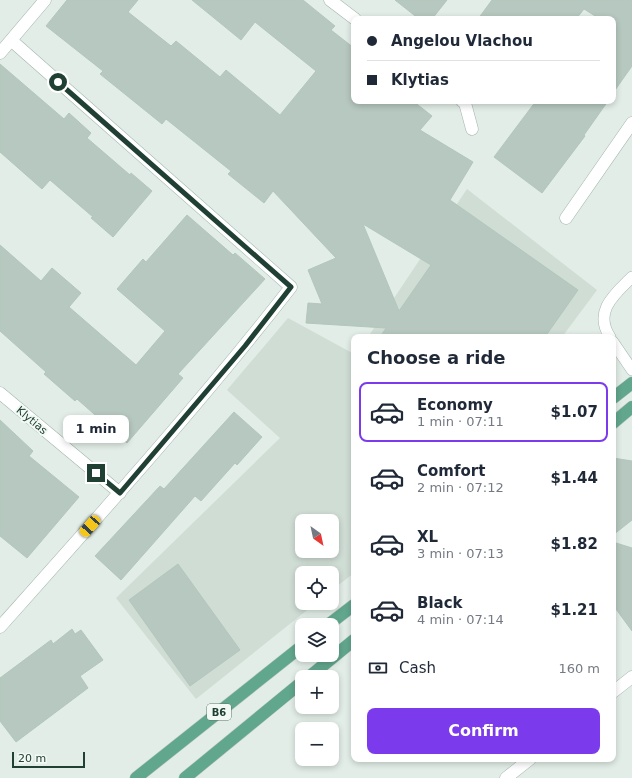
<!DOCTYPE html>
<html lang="en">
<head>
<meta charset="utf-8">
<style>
  body { margin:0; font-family:"DejaVu Sans",sans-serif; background:#f6f6f7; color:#1f2937; height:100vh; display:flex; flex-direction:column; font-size:15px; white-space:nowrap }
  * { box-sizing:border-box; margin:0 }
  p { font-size:13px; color:#747a83 }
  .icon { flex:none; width:22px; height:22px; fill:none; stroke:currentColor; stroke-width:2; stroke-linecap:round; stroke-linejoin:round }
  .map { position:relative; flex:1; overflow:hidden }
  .sheet { position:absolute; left:351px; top:334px; width:265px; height:428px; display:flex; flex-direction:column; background:#fff; border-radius:8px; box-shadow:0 2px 6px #0003 }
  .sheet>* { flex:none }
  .guide { position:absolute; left:351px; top:16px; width:265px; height:88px; border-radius:8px; box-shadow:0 2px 6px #0003; display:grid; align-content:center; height:88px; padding:0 16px; background:#fff }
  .needle { width:26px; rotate:147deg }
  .tools { position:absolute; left:295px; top:514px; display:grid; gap:8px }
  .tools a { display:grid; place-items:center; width:44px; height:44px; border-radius:8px; background:#fff; box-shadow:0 2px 6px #0003; font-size:20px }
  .scale { position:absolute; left:12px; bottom:10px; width:73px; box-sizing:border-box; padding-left:4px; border:2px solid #204034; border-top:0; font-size:11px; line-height:14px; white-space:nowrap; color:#204034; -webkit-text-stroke:3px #f2f9f5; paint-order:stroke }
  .end { position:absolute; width:18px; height:18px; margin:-9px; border:5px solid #204034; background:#fff; box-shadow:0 0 0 2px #fff }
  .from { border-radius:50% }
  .bubble { position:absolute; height:28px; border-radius:8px; background:#fff; box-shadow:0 2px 6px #0003; font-size:13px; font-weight:800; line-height:28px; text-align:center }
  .car { position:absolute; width:12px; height:24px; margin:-12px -6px; border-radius:5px; box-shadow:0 0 3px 1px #0007; background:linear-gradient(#f5c518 24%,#345 0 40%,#f5c518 0 76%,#345 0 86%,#f5c518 0) }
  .guide b { display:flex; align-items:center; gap:14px; height:38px; font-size:15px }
  .guide b+b { border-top:1px solid #e0e1e3 }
  .guide i { width:10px; height:10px; background:#1f2937 }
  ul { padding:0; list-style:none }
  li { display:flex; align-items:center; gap:12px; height:60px; margin:0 8px 6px; padding:0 8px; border:2px solid transparent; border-radius:8px }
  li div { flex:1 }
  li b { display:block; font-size:15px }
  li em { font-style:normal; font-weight:800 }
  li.current { border-color:#7c3aed }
  li>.icon { width:36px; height:36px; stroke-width:1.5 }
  h2 { padding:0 16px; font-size:18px; line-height:48px }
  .pay { display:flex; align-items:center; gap:10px; height:44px; padding:0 16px; font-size:15px }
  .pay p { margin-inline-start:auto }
  .primary-button { display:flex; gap:8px; margin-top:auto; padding:8px 16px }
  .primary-button a { flex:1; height:46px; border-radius:8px; background:#7c3aed; color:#fff; font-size:16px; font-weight:800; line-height:46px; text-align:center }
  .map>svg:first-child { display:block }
  .built { fill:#cfddd5; fill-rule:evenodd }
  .building { fill:#b6c8bf; stroke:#b3c7bd; fill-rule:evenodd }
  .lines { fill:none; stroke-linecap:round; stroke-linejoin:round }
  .service-casing { stroke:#a3b6ad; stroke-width:12 }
  .minor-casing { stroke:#a3b6ad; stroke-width:13 }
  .primary-casing { stroke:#c1cac6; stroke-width:13 }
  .service { stroke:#fff; stroke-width:11 }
  .minor { stroke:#fff; stroke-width:12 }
  .primary { stroke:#61a78d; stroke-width:12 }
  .route { stroke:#204034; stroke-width:5 }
  .labels { text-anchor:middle; stroke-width:4; stroke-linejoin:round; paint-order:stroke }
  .shield { fill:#f2f9f5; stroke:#5f786e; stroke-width:1 }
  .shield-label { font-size:10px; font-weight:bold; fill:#204034 }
  .street-label { font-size:11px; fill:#204034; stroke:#f2f9f5 }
</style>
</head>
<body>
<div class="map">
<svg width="632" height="778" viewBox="0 0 632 778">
  <rect width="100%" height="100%" fill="#e1ede6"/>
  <g class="built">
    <polygon points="467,189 597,290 562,337 368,337"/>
    <path d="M288,318L354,354V573L332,590V573H302V603H316L196,699L116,598L280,438L227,390ZM302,521H332V551H302Z"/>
  </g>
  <g class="building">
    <path d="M67,0H138L128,12L171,46L176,41L220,77L226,70L280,115L316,71L255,22L241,40L192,0H303L335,26L331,30L354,48V101H413L432,116L420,130L473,162L450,200L578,290L545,337H380L386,328L306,323L308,303L322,304L308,270L336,258L273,191L264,203L228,174L231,171L166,119L162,124L100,74L103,71L46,26ZM363,224L431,265L399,311Z"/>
    <polygon points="395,0 447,0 432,19 419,19"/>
    <polygon points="492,0 632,0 632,66 613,93 613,19 600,19 584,9 576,19 478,19"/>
    <polygon points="0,64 64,119 69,113 91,133 87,138 130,175 131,173 152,191 113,237 91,218 93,217 50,180 42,189 0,152"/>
    <polygon points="536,101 608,101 584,135 585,136 542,193 494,157"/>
    <polygon points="187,215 233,255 235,253 265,279 178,374 183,378 127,443 77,399 75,401 44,374 46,372 0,331 0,245 41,281 52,268 81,293 69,307 136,365 165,331 117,289 143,259 146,262"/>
    <polygon points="234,412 262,437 237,465 235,463 201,501 195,496 121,580 95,556 160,486 164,489"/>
    <polygon points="0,420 33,451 29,456 79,497 27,558 0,536"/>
    <polygon points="613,458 632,461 632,520 613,535"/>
    <polygon points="613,542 632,548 632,631 613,605"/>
    <polygon points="178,564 240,650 190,686 129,600"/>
    <polygon points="72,629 75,634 81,630 103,660 80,676 88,688 16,742 0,721 0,678 51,640 53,644"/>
  </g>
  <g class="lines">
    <defs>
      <g id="service">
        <path d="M610,337C593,311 615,294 632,277"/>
        <polyline points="613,342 632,370"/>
      </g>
      <g id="minor">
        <polyline points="330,0 355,19"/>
        <polyline points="0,53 45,0"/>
        <polyline points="462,101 465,103 472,129"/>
        <polyline points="566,218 632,123"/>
        <polyline points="0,393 120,493"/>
        <path d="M0,627C99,516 199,405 291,287L12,41"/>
        <polyline points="613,692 632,677"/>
        <polyline points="506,778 530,759"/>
      </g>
      <g id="primary">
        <polyline points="613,398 632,383"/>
        <polyline points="613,423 632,407"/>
        <polyline points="328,625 354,605"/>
        <polyline points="309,677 354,640"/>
        <polyline points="136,778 302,646"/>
        <polyline points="185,778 302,682"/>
      </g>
    </defs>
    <use href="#service" class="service-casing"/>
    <use href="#minor" class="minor-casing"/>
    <use href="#primary" class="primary-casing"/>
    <use href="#service" class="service"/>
    <use href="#minor" class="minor"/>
    <use href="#primary" class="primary"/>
  </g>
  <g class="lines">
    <polyline class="route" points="58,82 291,287 245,346 120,493 96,473"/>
  </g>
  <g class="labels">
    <rect class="shield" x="207" y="704" width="24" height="16" rx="3"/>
    <g class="shield-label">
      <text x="219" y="716">B6</text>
    </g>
    <g class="street-label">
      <text transform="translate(32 420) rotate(40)" y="4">Klytias</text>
    </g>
  </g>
</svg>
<div class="tools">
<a><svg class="needle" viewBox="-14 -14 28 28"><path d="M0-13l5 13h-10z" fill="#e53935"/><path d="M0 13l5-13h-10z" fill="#747a83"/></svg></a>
<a><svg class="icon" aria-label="locate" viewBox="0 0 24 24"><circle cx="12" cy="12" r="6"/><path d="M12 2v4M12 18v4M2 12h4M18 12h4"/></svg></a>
<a><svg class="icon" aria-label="layers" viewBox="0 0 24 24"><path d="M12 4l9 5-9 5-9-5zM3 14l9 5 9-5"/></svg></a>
<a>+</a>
<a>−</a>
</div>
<div class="scale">20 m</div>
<i class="end from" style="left:58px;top:82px"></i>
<i class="end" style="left:96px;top:473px"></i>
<div class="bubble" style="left:63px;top:415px;width:66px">1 min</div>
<i class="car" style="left:90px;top:526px;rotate:222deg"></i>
<div class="guide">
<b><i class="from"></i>Angelou Vlachou</b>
<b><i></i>Klytias</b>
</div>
<section class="sheet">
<h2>Choose a ride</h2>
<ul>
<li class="current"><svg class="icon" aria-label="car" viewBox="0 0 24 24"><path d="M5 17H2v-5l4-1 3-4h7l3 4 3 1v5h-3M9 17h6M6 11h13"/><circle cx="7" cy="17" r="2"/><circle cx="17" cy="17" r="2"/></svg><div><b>Economy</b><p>1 min · 07:11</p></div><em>$1.07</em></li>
<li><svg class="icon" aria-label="car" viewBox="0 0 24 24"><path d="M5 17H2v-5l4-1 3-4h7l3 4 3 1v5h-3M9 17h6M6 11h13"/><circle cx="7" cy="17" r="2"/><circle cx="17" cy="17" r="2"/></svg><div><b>Comfort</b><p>2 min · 07:12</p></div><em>$1.44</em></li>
<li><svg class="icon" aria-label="car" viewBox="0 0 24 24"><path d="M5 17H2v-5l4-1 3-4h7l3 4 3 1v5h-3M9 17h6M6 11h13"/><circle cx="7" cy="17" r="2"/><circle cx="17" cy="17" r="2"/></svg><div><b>XL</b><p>3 min · 07:13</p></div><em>$1.82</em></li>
<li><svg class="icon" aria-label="car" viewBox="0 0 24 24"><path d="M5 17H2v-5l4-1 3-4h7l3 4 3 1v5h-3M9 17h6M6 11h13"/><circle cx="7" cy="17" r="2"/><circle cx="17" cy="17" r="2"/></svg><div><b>Black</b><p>4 min · 07:14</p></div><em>$1.21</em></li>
</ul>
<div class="pay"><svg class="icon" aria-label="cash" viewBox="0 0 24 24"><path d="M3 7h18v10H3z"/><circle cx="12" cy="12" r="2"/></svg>Cash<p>160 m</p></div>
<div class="primary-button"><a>Confirm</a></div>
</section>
</div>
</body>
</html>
